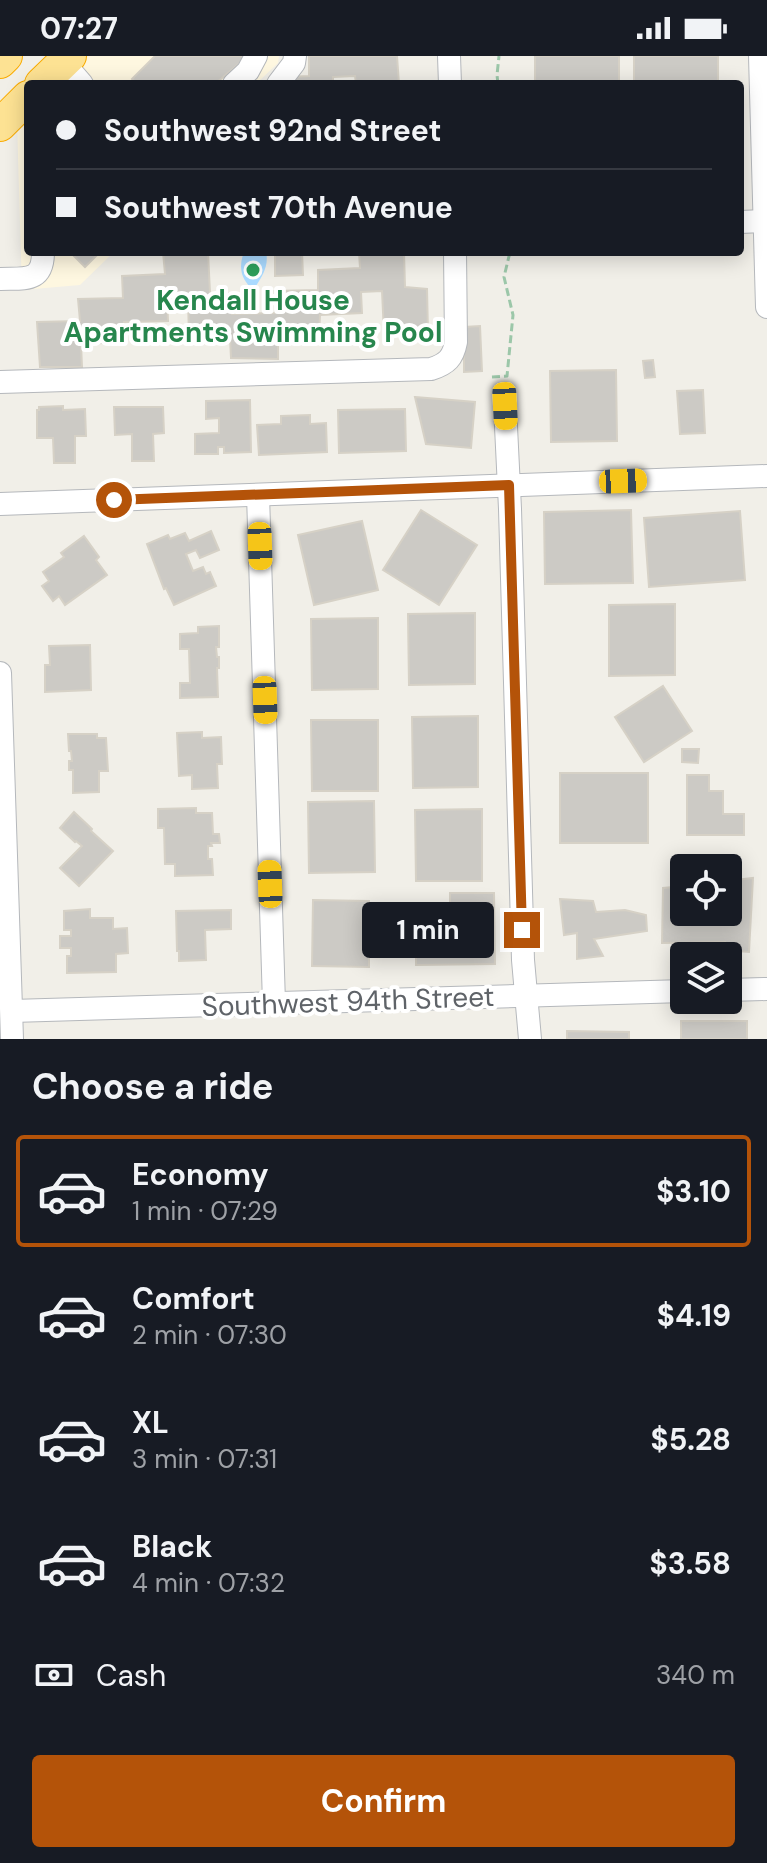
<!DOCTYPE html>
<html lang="en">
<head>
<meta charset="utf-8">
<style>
  body { margin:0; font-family:"DM Sans",sans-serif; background:#242831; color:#f1f3f6; height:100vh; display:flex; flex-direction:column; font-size:30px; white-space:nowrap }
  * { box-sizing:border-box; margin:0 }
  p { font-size:26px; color:#9ea1a6 }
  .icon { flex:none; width:44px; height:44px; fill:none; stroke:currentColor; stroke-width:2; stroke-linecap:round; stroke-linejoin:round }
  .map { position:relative; height:983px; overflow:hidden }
  .panel { display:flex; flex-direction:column; background:#171b24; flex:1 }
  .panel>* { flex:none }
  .guide { position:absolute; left:24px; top:24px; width:720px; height:176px; border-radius:8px; box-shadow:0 4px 20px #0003; display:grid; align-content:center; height:176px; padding:0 32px; background:#171b24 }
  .controls { position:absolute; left:670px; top:798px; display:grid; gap:16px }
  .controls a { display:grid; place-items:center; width:72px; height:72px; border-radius:8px; background:#171b24; box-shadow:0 4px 20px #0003; font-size:40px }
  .end { position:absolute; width:36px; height:36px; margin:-18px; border:10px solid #b45309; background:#fff; box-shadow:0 0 0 4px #fff }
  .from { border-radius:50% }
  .bubble { position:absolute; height:56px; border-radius:8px; background:#171b24; box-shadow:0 4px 20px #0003; font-size:26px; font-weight:700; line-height:56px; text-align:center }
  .car { position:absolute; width:24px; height:48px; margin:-24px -12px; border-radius:10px; box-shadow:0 0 6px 2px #0007; background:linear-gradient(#f5c518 24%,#345 0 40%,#f5c518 0 76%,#345 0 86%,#f5c518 0) }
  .guide b { display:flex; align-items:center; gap:28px; height:76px; font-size:30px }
  .guide b+b { border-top:2px solid #363941 }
  .guide i { width:20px; height:20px; background:#f1f3f6 }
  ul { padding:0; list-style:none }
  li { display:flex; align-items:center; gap:24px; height:112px; margin:0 16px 12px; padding:0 16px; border:4px solid transparent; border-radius:8px }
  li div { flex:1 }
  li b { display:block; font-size:30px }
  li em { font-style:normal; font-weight:700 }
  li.active { border-color:#b45309 }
  li>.icon { width:72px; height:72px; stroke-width:1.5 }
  h2 { padding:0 32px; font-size:36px; line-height:96px }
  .pay { display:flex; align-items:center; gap:20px; height:88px; padding:0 32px; font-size:30px }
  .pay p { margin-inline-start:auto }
  .button { display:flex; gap:16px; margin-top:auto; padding:16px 32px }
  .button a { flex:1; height:92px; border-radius:8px; background:#b45309; color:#fff; font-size:32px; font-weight:700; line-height:92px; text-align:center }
  .status { display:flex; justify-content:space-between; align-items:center; height:56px; padding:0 40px; background:#171b24; direction:ltr }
  .status svg { height:22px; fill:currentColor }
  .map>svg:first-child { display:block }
  .commercial { fill:#fef7e0 }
  .water { fill:#aadaff }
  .building { fill:#cccac5; stroke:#d6d1c6; stroke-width:2 }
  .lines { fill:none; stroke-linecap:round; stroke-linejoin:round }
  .minor-casing { stroke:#b5b8bc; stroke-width:24 }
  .highway-casing { stroke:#f9ab00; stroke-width:34 }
  .path { stroke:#9cc7a9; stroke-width:3; stroke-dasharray:8 4; stroke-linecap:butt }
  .minor { stroke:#fff; stroke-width:22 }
  .highway { stroke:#fde293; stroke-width:32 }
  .route { stroke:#b45309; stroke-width:10 }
  .leisure-dot { fill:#2e9e5b; stroke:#fff; stroke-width:3 }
  .labels { text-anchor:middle; stroke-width:8; stroke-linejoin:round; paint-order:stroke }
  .leisure-label { font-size:28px; font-weight:bold; fill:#27864d; stroke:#fff }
  .street-label { font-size:28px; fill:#5f6368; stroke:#fff }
</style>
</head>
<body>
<div class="status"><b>07:27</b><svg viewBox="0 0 49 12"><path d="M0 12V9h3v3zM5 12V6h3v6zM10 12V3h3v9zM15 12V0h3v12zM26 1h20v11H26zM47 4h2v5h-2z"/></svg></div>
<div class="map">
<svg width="767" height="983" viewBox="0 0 767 983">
  <rect width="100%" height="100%" fill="#f1efe8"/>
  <g class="commercial">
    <polygon points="88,0 279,0 278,7 256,28 58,28"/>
    <polygon points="28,56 28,196 114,196 80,229 22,234 17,66"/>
  </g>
  <path class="water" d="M244,196H266C269,209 263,219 256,230L250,231C240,221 239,209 244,196Z"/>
  <g class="building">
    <polygon points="155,0 248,0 215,28 137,28 132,23"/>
    <polygon points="309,0 397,0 399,28 356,28 355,20 333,21 333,28 288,28 288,21 309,20"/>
    <rect x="535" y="0" width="84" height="28"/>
    <rect x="634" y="0" width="84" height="28"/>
    <polygon points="70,196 100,196 85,211"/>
    <polygon points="163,196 208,196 210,237 232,237 232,258 275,257 274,235 318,234 318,214 360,212 359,196 404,196 405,231 427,233 428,276 384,277 382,235 361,236 362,257 320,259 319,280 278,281 278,303 231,302 230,282 189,282 188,242 167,242 168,265 124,266 125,286 81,288 82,311 40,311 37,266 80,265 78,243 123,242 122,220 165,218"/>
    <polygon points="275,196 302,196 303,219 275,220"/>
    <polygon points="480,270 482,315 464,316 464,271"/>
    <polygon points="653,304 655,321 645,322 643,305"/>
    <polygon points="616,314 617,385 551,386 550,315"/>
    <polygon points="703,334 705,377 680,378 677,335"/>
    <polygon points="415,341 475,346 471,392 426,388"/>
    <polygon points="250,344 251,396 224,397 224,391 218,391 218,398 195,398 195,378 219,377 219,362 206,363 206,345"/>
    <polygon points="63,350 63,354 85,353 86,380 75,380 75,407 54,407 53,382 37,382 37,354 39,354 39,351"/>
    <polygon points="114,351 163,351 164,377 153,378 154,405 132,405 132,378 115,379"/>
    <polygon points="405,353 406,395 339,397 338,354"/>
    <polygon points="310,359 310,368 326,367 327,396 259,399 257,369 281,368 281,360"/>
    <polygon points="421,454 477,489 439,549 383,514"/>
    <polygon points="631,454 633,527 545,528 544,456"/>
    <polygon points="740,455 745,524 649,531 644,462"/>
    <polygon points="362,465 378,534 314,549 298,479"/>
    <polygon points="211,475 219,494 200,502 196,494 186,498 193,515 203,511 206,518 210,516 216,530 174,549 166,532 164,533 147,488 168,479 170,483 185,477 189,485"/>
    <polygon points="84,480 99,501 96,504 107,519 65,549 59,540 53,545 42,530 49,525 43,516 64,501 61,497"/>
    <polygon points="675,548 675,619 609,620 609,549"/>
    <polygon points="475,557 475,628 409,629 408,558"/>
    <polygon points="378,562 378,633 312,634 311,563"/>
    <polygon points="219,570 219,591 216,591 217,601 219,601 219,612 217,612 218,641 180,642 180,627 190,627 189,593 180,593 180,578 198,577 198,571"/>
    <polygon points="90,589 91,634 45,636 45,609 50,609 49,590"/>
    <polygon points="663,630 692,675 644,706 615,661"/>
    <polygon points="478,660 478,731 413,732 412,661"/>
    <polygon points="311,664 378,664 378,735 312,735"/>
    <polygon points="202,676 202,682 221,681 222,708 217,708 218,732 192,733 192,719 179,720 177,677"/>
    <polygon points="68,678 97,678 97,682 106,682 108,715 99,715 99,736 73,737 73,714 69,714 69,705 72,705 71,695 69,695"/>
    <polygon points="682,693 699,693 698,707 682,706"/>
    <rect x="560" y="717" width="88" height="70"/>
    <polygon points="687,719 709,719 709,735 723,735 723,758 744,758 744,779 687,779"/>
    <polygon points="374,745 375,816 309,817 308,746"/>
    <polygon points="196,752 196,757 212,757 213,778 219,778 220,787 211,787 212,790 208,790 208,803 212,803 213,819 175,820 175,808 165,808 164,772 158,772 158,753"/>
    <polygon points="482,753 482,825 416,825 415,754"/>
    <polygon points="74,756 92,773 91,775 113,795 79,830 60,812 82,790 76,785 75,786 60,772"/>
    <polygon points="753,822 749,896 725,894 725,886 662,887 663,832 684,830 684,856 728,856 728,825"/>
    <polygon points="450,837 494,837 495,908 416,909 416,885 450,884"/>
    <polygon points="560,843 593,845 596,856 625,854 646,859 647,875 594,883 603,900 577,903 577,877 564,879"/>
    <polygon points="313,844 369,845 369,911 312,910"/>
    <polygon points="90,853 90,862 113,862 113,873 127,872 128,897 116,898 116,916 67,917 67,900 71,900 71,892 60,892 60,880 71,880 71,874 64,874 64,855"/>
    <polygon points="231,854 231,873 205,874 206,904 179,905 179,895 177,895 176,855"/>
    <rect x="681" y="965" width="66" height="18"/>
    <polygon points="567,975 629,976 629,983 567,983"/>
  </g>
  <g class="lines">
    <defs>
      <g id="minor">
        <polyline points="449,0 450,28"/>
        <polyline points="760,0 767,251"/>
        <polyline points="63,6 82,28"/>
        <polyline points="234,28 248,15 256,0"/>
        <polyline points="278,28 294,7 295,0"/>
        <polyline points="740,166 765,165"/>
        <path d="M0,223C25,222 43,227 43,196"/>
        <path d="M0,326L431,313C447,308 453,302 456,286L455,196"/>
        <polyline points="505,350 510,453 523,904 530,983"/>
        <polyline points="258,439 274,947"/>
        <polyline points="0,448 767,420"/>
        <polyline points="0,617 12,983"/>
        <polyline points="728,934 767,933"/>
        <polyline points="12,955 684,935"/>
      </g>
      <g id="highway">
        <polyline points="0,6 6,0"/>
        <polyline points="41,28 70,0"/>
        <polyline points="0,69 28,41"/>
      </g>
    </defs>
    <use href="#minor" class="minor-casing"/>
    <use href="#highway" class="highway-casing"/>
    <g class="path">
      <polyline points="498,28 497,19 499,0"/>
      <polyline points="492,321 507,320 513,259 504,221 510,196"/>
    </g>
    <use href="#minor" class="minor"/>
    <use href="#highway" class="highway"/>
  </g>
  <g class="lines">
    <polyline class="route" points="114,444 509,429 522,874"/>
  </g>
  <circle class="leisure-dot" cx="253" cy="214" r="8"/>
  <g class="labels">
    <g class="leisure-label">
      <text x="253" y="254">Kendall House<tspan x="253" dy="32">Apartments Swimming Pool</tspan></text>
    </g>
    <g class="street-label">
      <text transform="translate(348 945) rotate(-2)" y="10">Southwest 94th Street</text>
    </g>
  </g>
</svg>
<div class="controls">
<a><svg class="icon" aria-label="locate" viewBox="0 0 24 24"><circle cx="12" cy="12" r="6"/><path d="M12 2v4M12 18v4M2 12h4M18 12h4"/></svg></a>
<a><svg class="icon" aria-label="layers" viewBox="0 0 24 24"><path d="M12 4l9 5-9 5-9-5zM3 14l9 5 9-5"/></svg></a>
</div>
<i class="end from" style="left:114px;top:444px"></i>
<i class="end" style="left:522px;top:874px"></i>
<div class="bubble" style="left:362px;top:846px;width:132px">1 min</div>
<i class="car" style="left:505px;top:350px;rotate:177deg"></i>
<i class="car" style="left:623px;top:425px;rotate:88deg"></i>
<i class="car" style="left:260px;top:490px;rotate:178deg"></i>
<i class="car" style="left:265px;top:644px;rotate:178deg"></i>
<i class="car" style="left:270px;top:828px;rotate:358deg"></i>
<div class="guide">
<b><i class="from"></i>Southwest 92nd Street</b>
<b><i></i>Southwest 70th Avenue</b>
</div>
</div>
<section class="panel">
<h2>Choose a ride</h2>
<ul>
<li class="active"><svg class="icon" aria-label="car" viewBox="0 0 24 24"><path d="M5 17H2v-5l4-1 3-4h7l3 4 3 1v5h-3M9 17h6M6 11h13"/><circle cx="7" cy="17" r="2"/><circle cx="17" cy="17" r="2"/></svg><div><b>Economy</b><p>1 min · 07:29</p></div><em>$3.10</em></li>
<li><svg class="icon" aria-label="car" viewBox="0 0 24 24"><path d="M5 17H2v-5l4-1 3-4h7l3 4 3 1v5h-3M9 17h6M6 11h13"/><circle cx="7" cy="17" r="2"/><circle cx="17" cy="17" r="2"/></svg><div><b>Comfort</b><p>2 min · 07:30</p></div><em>$4.19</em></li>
<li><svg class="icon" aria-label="car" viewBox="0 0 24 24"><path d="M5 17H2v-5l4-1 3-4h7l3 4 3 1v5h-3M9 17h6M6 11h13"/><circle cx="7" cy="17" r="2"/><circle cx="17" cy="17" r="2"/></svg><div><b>XL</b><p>3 min · 07:31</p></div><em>$5.28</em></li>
<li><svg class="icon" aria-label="car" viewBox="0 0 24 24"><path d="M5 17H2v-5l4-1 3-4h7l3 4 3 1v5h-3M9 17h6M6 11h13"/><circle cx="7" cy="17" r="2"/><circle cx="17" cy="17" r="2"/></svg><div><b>Black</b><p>4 min · 07:32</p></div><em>$3.58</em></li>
</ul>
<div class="pay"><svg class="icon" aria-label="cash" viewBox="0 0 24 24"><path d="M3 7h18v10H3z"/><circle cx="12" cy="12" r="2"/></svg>Cash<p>340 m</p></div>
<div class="button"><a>Confirm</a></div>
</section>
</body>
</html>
